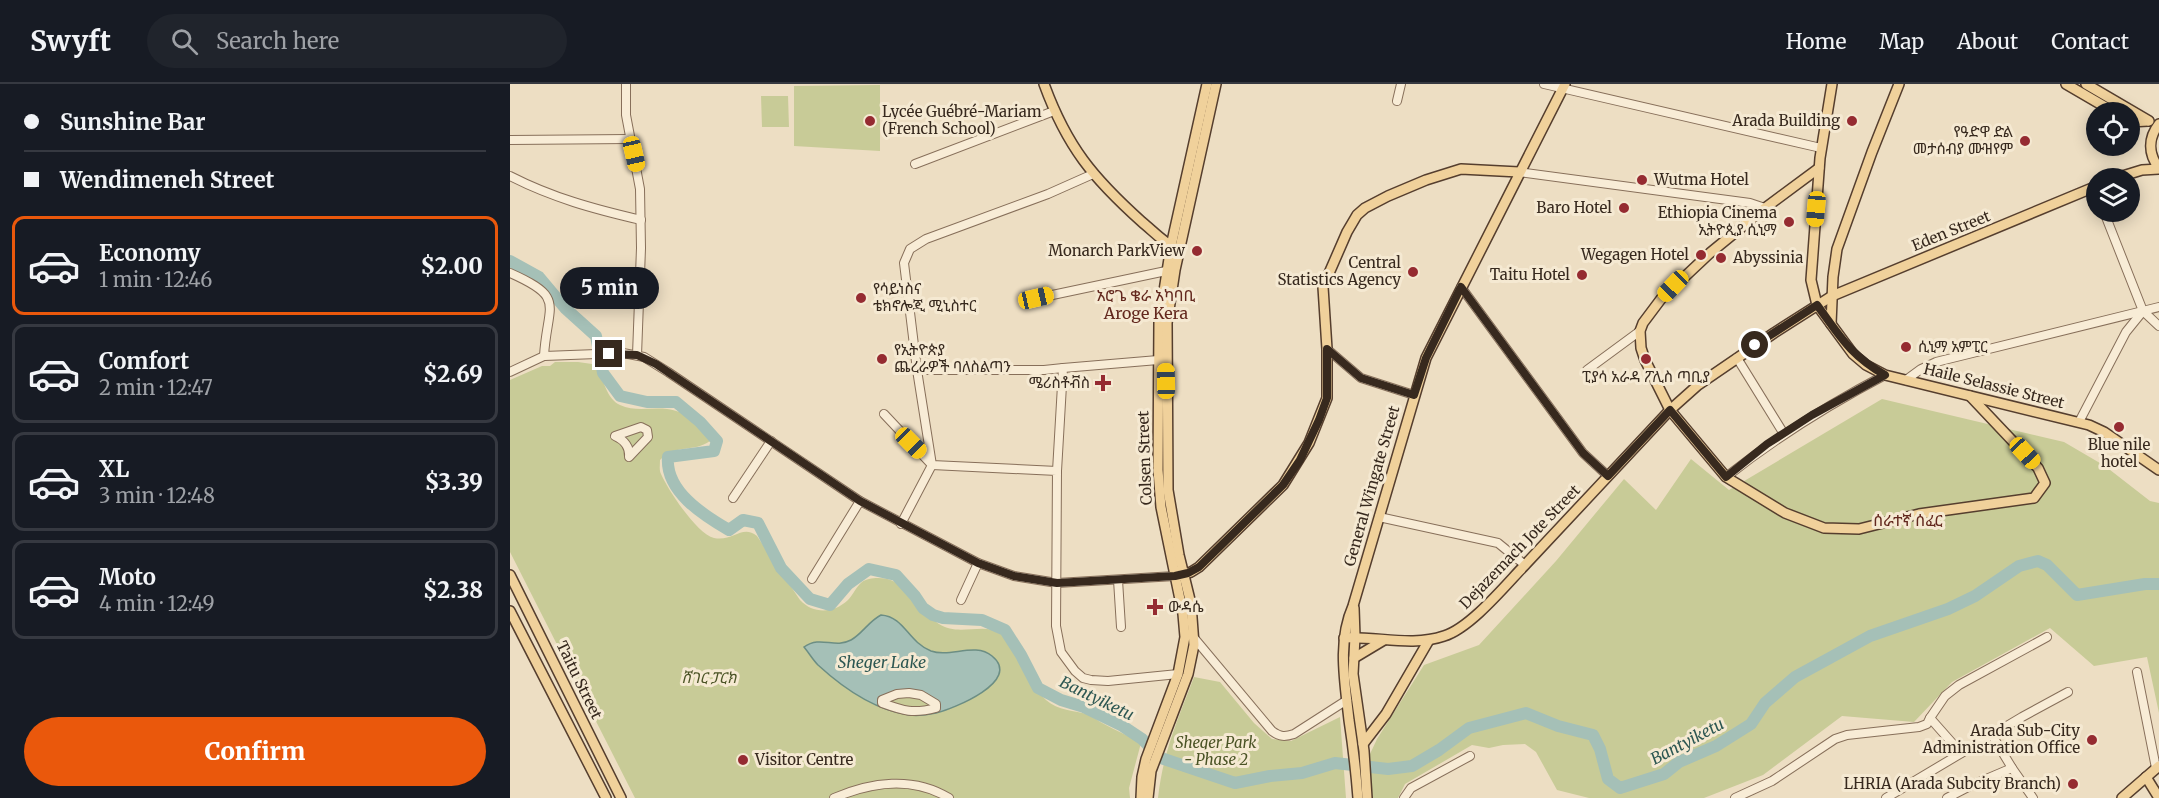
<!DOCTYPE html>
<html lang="en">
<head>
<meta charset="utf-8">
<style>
  body { margin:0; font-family:Merriweather,"Noto Sans Ethiopic",serif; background:#20242c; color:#f1f3f6; height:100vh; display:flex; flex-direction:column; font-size:22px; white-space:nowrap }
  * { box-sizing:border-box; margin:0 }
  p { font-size:20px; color:#9ea1a6 }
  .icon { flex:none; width:33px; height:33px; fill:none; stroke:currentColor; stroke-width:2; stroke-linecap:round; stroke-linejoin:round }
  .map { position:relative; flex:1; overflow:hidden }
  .sheet { display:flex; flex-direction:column; background:#171b24; width:510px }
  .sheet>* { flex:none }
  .top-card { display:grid; align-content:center; height:132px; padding:0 24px; background:#171b24 }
  .controls { position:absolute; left:1576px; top:18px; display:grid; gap:12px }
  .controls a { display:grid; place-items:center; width:54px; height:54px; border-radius:50%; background:#171b24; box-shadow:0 3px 15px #0003; font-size:30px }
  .end { position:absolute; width:27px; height:27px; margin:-14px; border:8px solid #37291e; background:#fff; box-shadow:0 0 0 3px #fff }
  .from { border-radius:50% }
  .bubble { position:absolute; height:42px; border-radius:21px; background:#171b24; box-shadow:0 3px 15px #0003; font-size:20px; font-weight:800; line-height:42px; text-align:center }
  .car { position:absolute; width:18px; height:36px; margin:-18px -9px; border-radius:8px; box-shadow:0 0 4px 2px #0007; background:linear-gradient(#f5c518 24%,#345 0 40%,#f5c518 0 76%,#345 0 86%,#f5c518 0) }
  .top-card b { display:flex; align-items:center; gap:21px; height:57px; font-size:22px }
  .top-card b+b { border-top:2px solid #363941 }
  .top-card i { width:15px; height:15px; background:#f1f3f6 }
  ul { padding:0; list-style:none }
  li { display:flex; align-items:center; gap:18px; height:99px; margin:0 12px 9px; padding:0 12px; border:3px solid #363941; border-radius:12px }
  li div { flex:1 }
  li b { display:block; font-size:22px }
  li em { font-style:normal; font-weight:800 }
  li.current { border-color:#ea580c }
  li>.icon { width:54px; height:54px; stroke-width:1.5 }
  .cta { display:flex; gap:12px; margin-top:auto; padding:12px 24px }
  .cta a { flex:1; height:69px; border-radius:36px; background:#ea580c; color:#fff; font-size:24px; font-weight:800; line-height:69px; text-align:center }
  header { display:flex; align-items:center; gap:36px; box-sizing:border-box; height:84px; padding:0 30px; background:#171b24; border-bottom:2px solid #363941 }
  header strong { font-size:28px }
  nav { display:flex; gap:33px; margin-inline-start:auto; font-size:21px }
  .search { width:420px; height:54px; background:#20242c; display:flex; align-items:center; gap:15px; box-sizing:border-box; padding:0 21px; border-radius:33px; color:#9ea1a6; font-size:22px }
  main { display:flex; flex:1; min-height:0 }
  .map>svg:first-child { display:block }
  .green { fill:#c8cb97 }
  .water { fill:#a5c0b7; stroke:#6c8e84; stroke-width:1.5; fill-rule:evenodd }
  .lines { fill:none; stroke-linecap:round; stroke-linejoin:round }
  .river { stroke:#a5c0b7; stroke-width:12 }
  .minor-casing { stroke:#876f5a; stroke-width:10 }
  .major-casing { stroke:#553e2e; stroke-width:12 }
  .minor { stroke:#f8ecd6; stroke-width:8 }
  .major { stroke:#f0d19b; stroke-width:9 }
  .route { stroke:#37291e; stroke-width:8 }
  .poi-dot { fill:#952b31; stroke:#f5e9d2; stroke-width:2 }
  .labels { text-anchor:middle; stroke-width:6; stroke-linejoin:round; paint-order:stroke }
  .poi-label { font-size:15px; fill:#37291e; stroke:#f5e9d2; text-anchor:end }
  .street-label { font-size:15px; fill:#37291e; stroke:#f5e9d2 }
  .park-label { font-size:15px; font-style:italic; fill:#4a5325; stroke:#f5e9d2 }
  .neighbourhood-label { font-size:16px; fill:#63281e; stroke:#f5e9d2 }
  .water-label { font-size:16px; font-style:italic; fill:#2d5752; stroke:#f5e9d2 }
</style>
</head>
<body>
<header>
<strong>Swyft</strong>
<div class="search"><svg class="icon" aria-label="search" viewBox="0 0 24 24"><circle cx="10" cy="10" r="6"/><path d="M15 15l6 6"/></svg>Search here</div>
<nav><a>Home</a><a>Map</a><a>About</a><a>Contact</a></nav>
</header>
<main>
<section class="sheet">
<div class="top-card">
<b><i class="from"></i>Sunshine Bar</b>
<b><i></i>Wendimeneh Street</b>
</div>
<ul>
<li class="current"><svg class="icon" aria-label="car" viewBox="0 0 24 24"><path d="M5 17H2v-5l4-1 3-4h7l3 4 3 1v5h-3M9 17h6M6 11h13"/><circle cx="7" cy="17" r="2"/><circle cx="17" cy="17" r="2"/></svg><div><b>Economy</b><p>1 min · 12:46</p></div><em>$2.00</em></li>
<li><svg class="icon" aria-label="car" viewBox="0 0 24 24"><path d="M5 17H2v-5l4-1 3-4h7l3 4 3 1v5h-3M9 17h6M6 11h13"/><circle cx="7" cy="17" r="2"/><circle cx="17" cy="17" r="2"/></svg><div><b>Comfort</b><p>2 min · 12:47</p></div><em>$2.69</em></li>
<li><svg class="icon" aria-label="car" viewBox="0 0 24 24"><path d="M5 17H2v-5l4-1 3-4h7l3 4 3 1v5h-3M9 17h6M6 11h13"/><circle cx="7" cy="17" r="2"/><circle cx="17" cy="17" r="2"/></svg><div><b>XL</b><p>3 min · 12:48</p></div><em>$3.39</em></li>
<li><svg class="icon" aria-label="car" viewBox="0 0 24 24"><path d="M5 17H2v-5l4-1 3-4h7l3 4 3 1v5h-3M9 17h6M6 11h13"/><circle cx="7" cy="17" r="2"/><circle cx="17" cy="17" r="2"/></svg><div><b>Moto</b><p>4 min · 12:49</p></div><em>$2.38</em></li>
</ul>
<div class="cta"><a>Confirm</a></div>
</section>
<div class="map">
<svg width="1649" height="714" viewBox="0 0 1649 714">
  <rect width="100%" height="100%" fill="#eddec3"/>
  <g class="green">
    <polygon points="370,1 370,67 284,62 284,2"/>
    <polygon points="251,12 278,12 279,43 252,43"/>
    <path d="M45,278H68L89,281C92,295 97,315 110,321C125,328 142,323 157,325C174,327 197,339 200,357C183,369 167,359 150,376C150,381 149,386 151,390C158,406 187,450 204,454C223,458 232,440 247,452L290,516C303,530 323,530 338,516C343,511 346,503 352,498C359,493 375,493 383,497C398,505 412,529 429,540C449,553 472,538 491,549C507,557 509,576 517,591C521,599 529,609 536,616C548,627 564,626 579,631C584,633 589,638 594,640C607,647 619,652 631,659L619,704L620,714H125L0,468V296L32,282H40Z"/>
    <polygon points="1372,315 1554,358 1595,382 1640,417 1649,419 1649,629 1637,573 1584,582 1540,544 1442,598 1404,638 1332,632 1253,691 1194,714 1079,714 1047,706 1026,668 1015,660 993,661 979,664 962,661 895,700 888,714 862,714 860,670 867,655 914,581 969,561 1046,477 1114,395 1146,426 1181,375 1219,406"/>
    <path d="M684,593L710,598L744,639L762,655L781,657L830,633L836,714H648C653,668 668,635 684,593Z"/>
  </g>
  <path class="water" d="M371,531C395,533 397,557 421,567C440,574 465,558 482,572C513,597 443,625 426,629C417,631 408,632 399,631C365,626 333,604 308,581C303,576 299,569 294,563C311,551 324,565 341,556C352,550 359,537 371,531ZM399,609L426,620L408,628L372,616Z"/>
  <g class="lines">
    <path class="river" d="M0,177L29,193L55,224L86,252L93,289L110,312L137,318H166L190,338L207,357L204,367L158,373C155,407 193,431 219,446L233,436L248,439L271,484L300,515L320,521L338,500L359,485L386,491L405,512L413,524L423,531L433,534L472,536L495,546L511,571L528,604L551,616L574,623L611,641L632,655L651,674L725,699L760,692L792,689L825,679L878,685L902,682L929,666L959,644L1016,629L1048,642L1083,651L1090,665L1098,695L1110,704L1154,690L1169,678L1206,662L1241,640L1255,619L1285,593L1360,552L1438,525L1465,512L1509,482L1528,477L1537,481L1567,511L1635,500H1649"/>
    <defs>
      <g id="minor">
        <polyline points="116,0 116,31 130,105 131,164 127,271"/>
        <polyline points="1034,0 1311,64"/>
        <polyline points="887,17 891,0"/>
        <polyline points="0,56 120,55"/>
        <polyline points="405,80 544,27"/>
        <polyline points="1009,88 1240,119 1255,124"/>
        <polyline points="583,90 538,110 416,155 400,165 394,179 407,286 422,381 547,387 546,542 551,568 565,587 573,594 581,596 598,597 668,590"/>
        <path d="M0,92C43,114 84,125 131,136"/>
        <polyline points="1594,128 1633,227 1649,242"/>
        <path d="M0,189C57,214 37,220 34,272"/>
        <polyline points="951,203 1073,369 1098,392"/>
        <polyline points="514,217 656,187"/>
        <polyline points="817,265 851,294 904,311"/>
        <polyline points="1227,274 1274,350"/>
        <polyline points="407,286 534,286 553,284"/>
        <polyline points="1077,286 1130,247"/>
        <polyline points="0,288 34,272 113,269 134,273 158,288 350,417 468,479 504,492 547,499 665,492"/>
        <polyline points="1396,296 1411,285 1426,278 1649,223"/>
        <polyline points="374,330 422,381 391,440"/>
        <polyline points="1569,338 1616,248 1633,227"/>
        <path d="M131,343L137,346L138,353L119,373C120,362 114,356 105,352Z"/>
        <polyline points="547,387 553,284 648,276"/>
        <path d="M1216,393C1268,352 1316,322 1375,291"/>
        <polyline points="223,414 261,357"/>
        <polyline points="869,433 988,459 1015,481"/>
        <polyline points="302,495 350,417"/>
        <polyline points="608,496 611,543"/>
        <polyline points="451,516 468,479"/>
        <path d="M685,555L762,647C770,653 775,653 784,650L837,616"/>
        <polyline points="1627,588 1646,684"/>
        <path d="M399,609L411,611L426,620V624C403,630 394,627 372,619V616L387,610Z"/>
        <polyline points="1420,634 1435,612 1449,601 1537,553"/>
        <polyline points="1482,651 1502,684 1523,714"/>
        <path d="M324,714C361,698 403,692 439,714"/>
        <polyline points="894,714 901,704 960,672"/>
        <polyline points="1225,714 1262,697 1325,655 1337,651 1409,643 1417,640 1420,634 1451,669"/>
        <polyline points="1376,714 1512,633 1558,608"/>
        <polyline points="1437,714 1462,701 1502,684"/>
      </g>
      <g id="major">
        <path d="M534,0C557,63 583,94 632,138C642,146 653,158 665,164"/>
        <polyline points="1322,0 1310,74 1301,196 1307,221 1343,270 1356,281 1375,291 1579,341 1594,348 1649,386"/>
        <polyline points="1556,0 1604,28"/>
        <polyline points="1576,0 1639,37"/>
        <polyline points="1620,38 1638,37"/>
        <path d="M1649,40C1638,54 1638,70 1649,84"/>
        <polyline points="1309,84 1255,124 1200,169 1151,215 1133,239 1130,247 1131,264 1135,276 1160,326 1216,393 1275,429 1314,444 1349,445 1409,430 1524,414 1535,399 1528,384 1460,312"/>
        <polyline points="1606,94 1632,86 1649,85"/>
        <polyline points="1321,240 1323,193 1327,165 1362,68 1389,0"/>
        <polyline points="0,491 111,714"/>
        <polyline points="669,492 681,488 689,483 773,401 799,359 817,314 817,265 813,203 837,148 847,131 855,124 878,112 916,96 951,85 1009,88"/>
        <polyline points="844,524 845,553 843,590 854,667 857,714"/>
        <polyline points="0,527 96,714"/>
        <path d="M834,554C867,552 902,563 934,552C960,544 994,503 1013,483C1062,431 1111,378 1160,326L1188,301L1264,249L1322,212L1587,102"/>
        <polyline points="844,574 874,556"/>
        <polyline points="853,660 876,630 919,556"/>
        <polyline points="1636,693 1649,714"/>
        <polyline points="631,714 632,693 636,675 668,590 675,553 673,530 651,423 648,386 649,239 661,162 697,0"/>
        <polyline points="638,714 641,687 678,590 684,561 681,520 669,471 658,406 657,239 665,186 706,0"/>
        <path d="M848,714C846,688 843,662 839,636C835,598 827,558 843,522L916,274L1055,0"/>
        <polyline points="1612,714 1649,682"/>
      </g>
    </defs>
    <use href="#minor" class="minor-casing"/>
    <use href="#major" class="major-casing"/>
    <use href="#minor" class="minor"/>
    <use href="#major" class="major"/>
  </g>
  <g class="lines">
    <path class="route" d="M99,270L127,271L146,280L350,417L468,479L504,492L547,499L665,492L678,489L689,483L773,401L790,376L809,336L817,314V265L851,294L904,311L916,274L951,203L1073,369L1098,392L1160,326L1216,393L1257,360L1302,331L1375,291C1340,271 1330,252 1307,221L1245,261"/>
  </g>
  <g class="poi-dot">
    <circle cx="360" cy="37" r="6"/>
    <circle cx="1342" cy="37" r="6"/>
    <circle cx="1515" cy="57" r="6"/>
    <circle cx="1132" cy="96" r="6"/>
    <circle cx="1114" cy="124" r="6"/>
    <circle cx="1279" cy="138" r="6"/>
    <circle cx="687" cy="167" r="6"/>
    <circle cx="1191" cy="171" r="6"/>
    <circle cx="1211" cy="174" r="6"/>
    <circle cx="903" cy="188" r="6"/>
    <circle cx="1072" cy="191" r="6"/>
    <circle cx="351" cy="214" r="6"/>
    <circle cx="1396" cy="263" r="6"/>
    <circle cx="372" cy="275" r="6"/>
    <circle cx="1136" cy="275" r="6"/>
    <path d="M590 290h6v6h6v6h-6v6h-6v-6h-6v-6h6z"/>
    <circle cx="1609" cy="343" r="6"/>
    <path d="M642 514h6v6h6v6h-6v6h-6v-6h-6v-6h6z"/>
    <circle cx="1582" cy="656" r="6"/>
    <circle cx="233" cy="676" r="6"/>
    <circle cx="1563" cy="700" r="6"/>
  </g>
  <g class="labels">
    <g class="poi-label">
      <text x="372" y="33" text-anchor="start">Lycée Guébré-Mariam<tspan x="372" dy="17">(French School)</tspan></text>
      <text x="1330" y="42">Arada Building</text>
      <text x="1503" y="53">የዓድዋ ድል<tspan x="1503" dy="17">መታሰብያ ሙዝየም</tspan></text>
      <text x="1144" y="101" text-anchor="start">Wutma Hotel</text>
      <text x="1102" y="129">Baro Hotel</text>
      <text x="1267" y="134">Ethiopia Cinema<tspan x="1267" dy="17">ኢትዮጲያ ሲኒማ</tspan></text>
      <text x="675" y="172">Monarch ParkView</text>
      <text x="1179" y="176">Wegagen Hotel</text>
      <text x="1223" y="179" text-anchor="start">Abyssinia</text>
      <text x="891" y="184">Central<tspan x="891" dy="17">Statistics Agency</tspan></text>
      <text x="1060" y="196">Taitu Hotel</text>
      <text x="363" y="210" text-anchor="start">የሳይነስና<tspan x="363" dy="17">ቴክኖሎጂ ሚኒስተር</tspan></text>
      <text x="1408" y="268" text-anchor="start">ሲኒማ አምፒር</text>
      <text x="384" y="271" text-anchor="start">የኢትዮጵያ<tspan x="384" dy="17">ጨረራዎች ባለስልጣን</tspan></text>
      <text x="1136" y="298" text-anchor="middle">ፒያሳ አራዳ ፖሊስ ጣቢያ</text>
      <text x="580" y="304">ሜሪስቶቭስ</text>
      <text x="1609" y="366" text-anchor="middle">Blue nile<tspan x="1609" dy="17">hotel</tspan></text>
      <text x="658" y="528" text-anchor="start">ውዳሴ</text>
      <text x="1570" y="652">Arada Sub-City<tspan x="1570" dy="17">Administration Office</tspan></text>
      <text x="245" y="681" text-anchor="start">Visitor Centre</text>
      <text x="1551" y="705">LHRIA (Arada Subcity Branch)</text>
    </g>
    <g class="street-label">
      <text transform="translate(1441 147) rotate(-22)" y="5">Eden Street</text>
      <text transform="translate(1484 302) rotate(14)" y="5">Haile Selassie Street</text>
      <text transform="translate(635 374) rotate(-92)" y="5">Colsen Street</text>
      <text transform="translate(862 402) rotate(-74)" y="5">General Wingate Street</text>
      <text transform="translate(1010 463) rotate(-46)" y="5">Dejazemach Jote Street</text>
      <text transform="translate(69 596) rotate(64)" y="5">Taitu Street</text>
    </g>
    <g class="park-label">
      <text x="199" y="599">ሸገር ፓርክ</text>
      <text x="706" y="664">Sheger Park<tspan x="706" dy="17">- Phase 2</tspan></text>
    </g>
    <g class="neighbourhood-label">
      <text x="636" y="217">አሮጌ ቄራ አካባቢ<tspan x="636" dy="18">Aroge Kera</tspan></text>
      <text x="1398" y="442">ሰራተኛ ሰፈር</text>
    </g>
    <g class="water-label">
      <text x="372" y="584">Sheger Lake</text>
      <text transform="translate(587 614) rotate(26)" y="6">Bantyiketu</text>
      <text transform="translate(1177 657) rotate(-28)" y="6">Bantyiketu</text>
    </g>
  </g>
</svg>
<div class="controls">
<a><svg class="icon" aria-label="locate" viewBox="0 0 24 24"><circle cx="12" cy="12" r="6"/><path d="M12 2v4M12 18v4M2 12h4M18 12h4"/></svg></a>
<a><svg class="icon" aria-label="layers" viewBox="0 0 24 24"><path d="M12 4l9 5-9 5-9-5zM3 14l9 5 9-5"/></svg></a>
</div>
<i class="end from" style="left:1245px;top:261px"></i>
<i class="end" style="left:99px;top:270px"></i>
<div class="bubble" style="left:50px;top:183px;width:99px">5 min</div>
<i class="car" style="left:124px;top:70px;rotate:167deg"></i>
<i class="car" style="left:1306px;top:125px;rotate:185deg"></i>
<i class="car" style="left:1163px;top:202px;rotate:224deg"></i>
<i class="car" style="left:526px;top:214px;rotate:77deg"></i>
<i class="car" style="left:656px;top:297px;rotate:359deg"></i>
<i class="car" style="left:401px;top:359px;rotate:135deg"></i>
<i class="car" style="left:1515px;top:369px;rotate:137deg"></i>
</div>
</main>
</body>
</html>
